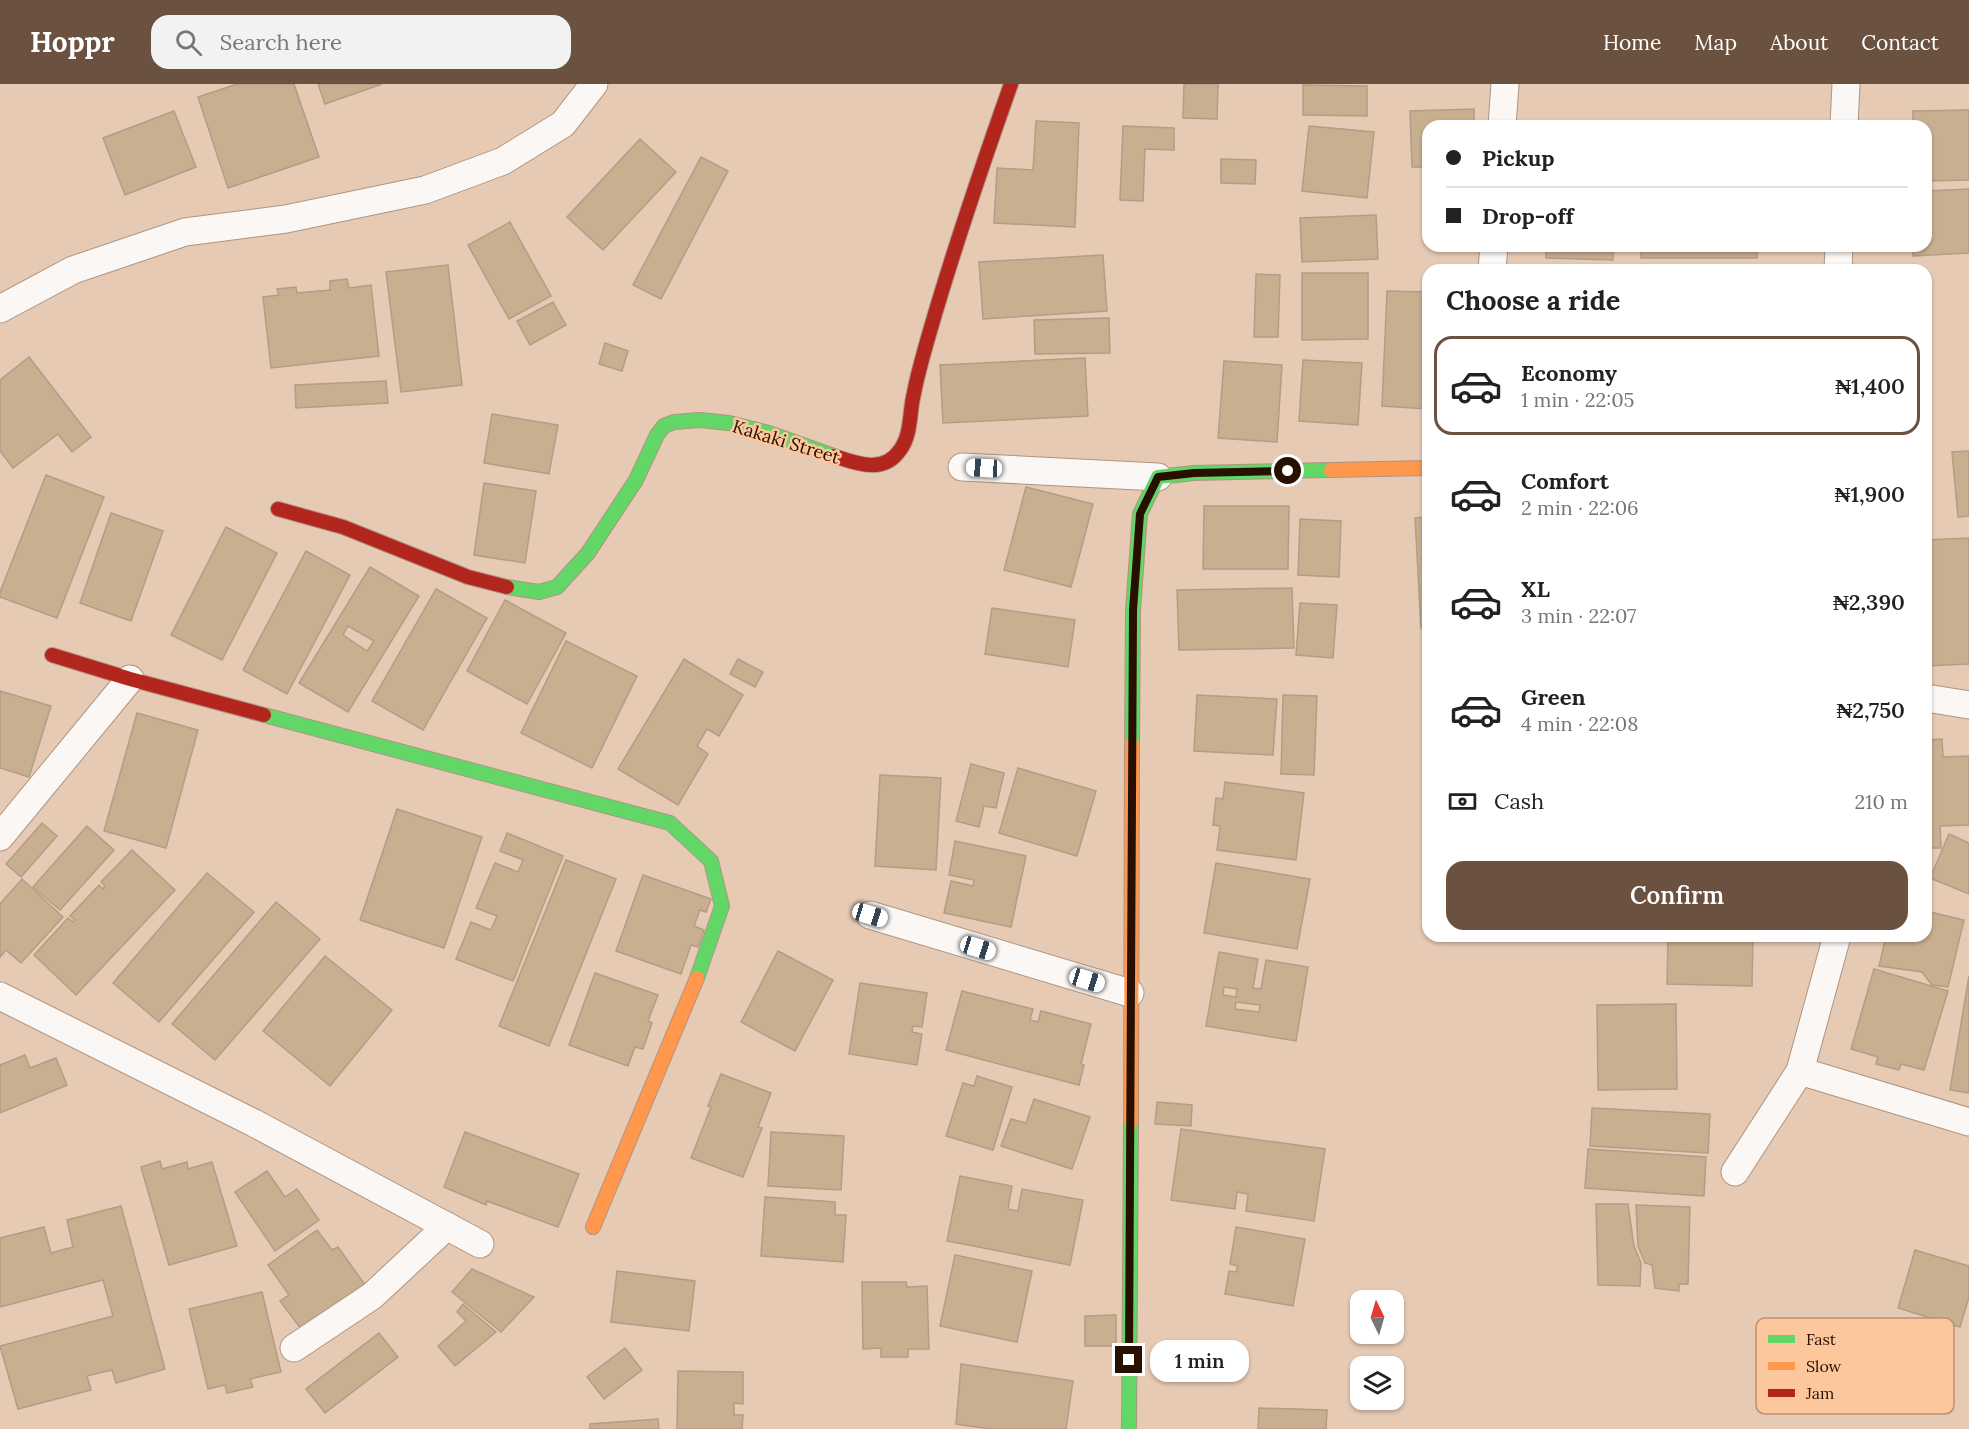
<!DOCTYPE html>
<html lang="en">
<head>
<meta charset="utf-8">
<style>
  body { margin:0; font-family:Lora,serif; background:#f2f2f2; color:#222; height:100vh; display:flex; flex-direction:column; font-size:22px; white-space:nowrap }
  * { box-sizing:border-box; margin:0 }
  p { font-size:20px; color:#767676 }
  .icon { flex:none; width:33px; height:33px; fill:none; stroke:currentColor; stroke-width:2; stroke-linecap:round; stroke-linejoin:round }
  .map { position:relative; flex:1; overflow:hidden }
  .drawer { position:absolute; left:1422px; top:180px; width:510px; height:678px; display:flex; flex-direction:column; background:#fff; border-radius:18px; box-shadow:0 2px 4px #0004 }
  .drawer>* { flex:none }
  .top-card { position:absolute; left:1422px; top:36px; width:510px; height:132px; border-radius:18px; box-shadow:0 2px 4px #0004; display:grid; align-content:center; height:132px; padding:0 24px; background:#fff }
  .needle { width:39px; rotate:355deg }
  .buttons { position:absolute; left:1350px; top:1206px; display:grid; gap:12px }
  .buttons a { display:grid; place-items:center; width:54px; height:54px; border-radius:12px; background:#fff; box-shadow:0 2px 4px #0004; font-size:30px }
  .end { position:absolute; width:27px; height:27px; margin:-14px; border:8px solid #281000; background:#fff; box-shadow:0 0 0 3px #fff }
  .from { border-radius:50% }
  .bubble { position:absolute; height:42px; border-radius:18px; background:#fff; box-shadow:0 2px 4px #0004; font-size:20px; font-weight:600; line-height:42px; text-align:center }
  .car { position:absolute; width:18px; height:36px; margin:-18px -9px; border-radius:8px; box-shadow:0 0 4px 2px #0007; background:linear-gradient(#fff 24%,#345 0 40%,#fff 0 76%,#345 0 86%,#fff 0) }
  .top-card b { display:flex; align-items:center; gap:21px; height:57px; font-size:22px }
  .top-card b+b { border-top:2px solid #e0e0e0 }
  .top-card i { width:15px; height:15px; background:#222 }
  ul { padding:0; list-style:none }
  li { display:flex; align-items:center; gap:18px; height:99px; margin:0 12px 9px; padding:0 12px; border:3px solid transparent; border-radius:18px }
  li div { flex:1 }
  li b { display:block; font-size:22px }
  li em { font-style:normal; font-weight:600 }
  li.current { border-color:#6b513f }
  li>.icon { width:54px; height:54px; stroke-width:1.5 }
  h2 { padding:0 24px; font-size:27px; line-height:72px }
  .pay { display:flex; align-items:center; gap:15px; height:66px; padding:0 24px; font-size:22px }
  .pay p { margin-inline-start:auto }
  .button { display:flex; gap:12px; margin-top:auto; padding:12px 24px }
  .button a { flex:1; height:69px; border-radius:18px; background:#6b513f; color:#fff; font-size:24px; font-weight:600; line-height:69px; text-align:center }
  header { display:flex; align-items:center; gap:36px; box-sizing:border-box; height:84px; padding:0 30px; background:#6b513f; color:#fff }
  header strong { font-size:28px }
  nav { display:flex; gap:33px; margin-inline-start:auto; font-size:21px }
  .search { width:420px; height:54px; background:#f2f2f2; display:flex; align-items:center; gap:15px; box-sizing:border-box; padding:0 21px; border-radius:18px; color:#767676; font-size:22px }
  .map>svg:first-child { display:block }
  .building { fill:#c8af90; stroke:#b29d85; stroke-width:1.5; fill-rule:evenodd }
  .lines { fill:none; stroke-linecap:round; stroke-linejoin:round }
  .street-casing { stroke:#ae9581; stroke-width:29 }
  .fast-casing { stroke:#ae9581; stroke-width:16 }
  .slow-casing { stroke:#ae9581; stroke-width:16 }
  .jam-casing { stroke:#ae9581; stroke-width:16 }
  .street { stroke:#fbf7f4; stroke-width:27 }
  .fast { stroke:#63d668; stroke-width:14 }
  .slow { stroke:#ff974d; stroke-width:14 }
  .jam { stroke:#b3261e; stroke-width:14 }
  .route { stroke:#281000; stroke-width:8 }
  .labels { text-anchor:middle; stroke-width:5; stroke-linejoin:round; paint-order:stroke }
  .street-label { font-size:18px; fill:#281000; stroke:#fdc79e }
  .key { fill:#fdc79e; stroke:#bd906f; stroke-width:1.5 }
  .key-label { font-size:16px; fill:#281000 }
</style>
</head>
<body>
<header>
<strong>Hoppr</strong>
<div class="search"><svg class="icon" aria-label="search" viewBox="0 0 24 24"><circle cx="10" cy="10" r="6"/><path d="M15 15l6 6"/></svg>Search here</div>
<nav><a>Home</a><a>Map</a><a>About</a><a>Contact</a></nav>
</header>
<div class="map">
<svg width="1969" height="1345" viewBox="0 0 1969 1345">
  <rect width="100%" height="100%" fill="#e7cab4"/>
  <g class="building">
    <polygon points="237,0 294,0 319,73 228,104 198,13"/>
    <polygon points="318,0 382,0 325,20"/>
    <polygon points="1184,0 1218,0 1217,35 1183,34"/>
    <polygon points="1303,1 1367,2 1367,32 1303,31"/>
    <polygon points="1474,25 1474,42 1428,42 1428,83 1412,83 1410,27"/>
    <polygon points="1969,26 1969,96 1926,97 1926,42 1913,42 1913,27"/>
    <polygon points="174,27 196,83 125,111 103,54"/>
    <polygon points="1036,37 1079,39 1075,143 994,139 997,84 1033,86"/>
    <polygon points="1123,42 1174,44 1174,66 1145,65 1143,117 1120,116"/>
    <polygon points="1309,42 1374,48 1367,114 1302,107"/>
    <polygon points="640,55 676,88 603,166 567,133"/>
    <polygon points="701,73 728,87 661,215 633,201"/>
    <polygon points="1221,75 1256,76 1255,100 1221,99"/>
    <polygon points="1969,105 1969,169 1913,172 1913,162 1926,162 1926,107"/>
    <polygon points="1376,131 1378,175 1302,178 1300,134"/>
    <polygon points="510,138 551,212 509,235 468,161"/>
    <polygon points="1546,162 1613,162 1613,176 1546,174"/>
    <rect x="1641" y="162" width="116" height="12"/>
    <polygon points="1103,171 1107,227 983,235 979,178"/>
    <polygon points="448,181 462,301 401,308 386,188"/>
    <polygon points="1302,189 1368,189 1368,255 1302,256"/>
    <polygon points="1256,190 1280,191 1278,253 1254,253"/>
    <polygon points="347,195 349,204 371,201 379,272 271,284 263,213 279,211 277,205 296,203 297,209 330,206 330,197"/>
    <polygon points="1387,207 1428,208 1428,325 1382,322"/>
    <polygon points="553,218 566,241 530,261 517,237"/>
    <polygon points="1109,234 1110,269 1035,270 1034,236"/>
    <polygon points="605,259 628,267 622,287 599,280"/>
    <polygon points="29,273 91,353 72,368 58,350 13,384 0,367 0,296"/>
    <polygon points="1085,274 1088,332 943,339 940,281"/>
    <polygon points="1303,276 1362,279 1358,341 1299,337"/>
    <polygon points="1224,277 1282,281 1277,358 1218,354"/>
    <polygon points="386,297 388,319 296,324 295,301"/>
    <polygon points="492,330 558,341 549,390 484,379"/>
    <polygon points="1969,367 1969,432 1958,433 1952,368"/>
    <polygon points="46,391 104,413 57,534 0,513 0,508"/>
    <polygon points="484,399 536,407 525,479 474,471"/>
    <polygon points="1026,403 1093,420 1071,503 1004,486"/>
    <polygon points="1204,422 1289,422 1288,485 1203,485"/>
    <polygon points="111,429 163,447 131,537 80,519"/>
    <polygon points="1428,433 1428,543 1421,544 1415,434"/>
    <polygon points="1300,435 1341,437 1339,493 1298,491"/>
    <polygon points="226,443 277,469 222,576 171,551"/>
    <polygon points="1969,454 1969,580 1926,582 1926,456"/>
    <polygon points="306,467 350,491 287,610 243,586"/>
    <path d="M370,483L419,512L348,628L299,599ZM348,542L374,557L367,567L343,551Z"/>
    <polygon points="1292,504 1294,564 1179,566 1177,506"/>
    <polygon points="436,505 487,534 423,646 372,617"/>
    <polygon points="505,516 566,549 527,620 467,587"/>
    <polygon points="1300,519 1337,521 1333,574 1296,571"/>
    <polygon points="992,524 1075,536 1068,583 985,570"/>
    <polygon points="566,557 637,592 592,684 521,649"/>
    <polygon points="684,575 743,611 719,652 707,645 697,662 708,670 678,721 618,685"/>
    <polygon points="738,575 763,588 755,603 730,590"/>
    <polygon points="0,607 51,622 29,693 0,684"/>
    <polygon points="1197,611 1277,615 1273,671 1194,667"/>
    <polygon points="1283,611 1317,612 1314,691 1281,690"/>
    <polygon points="137,629 198,646 166,764 104,747"/>
    <polygon points="1942,655 1943,673 1969,672 1969,741 1940,742 1941,764 1926,764 1926,656"/>
    <polygon points="971,680 1004,689 996,724 984,722 979,743 956,737"/>
    <polygon points="1018,684 1096,707 1077,772 999,749"/>
    <polygon points="880,691 941,694 936,786 875,782"/>
    <polygon points="1225,698 1304,709 1296,776 1217,766 1220,742 1213,741 1216,714 1223,715"/>
    <polygon points="397,725 482,753 444,864 360,836"/>
    <polygon points="42,739 57,752 21,793 6,780"/>
    <polygon points="87,742 114,766 60,826 33,803"/>
    <polygon points="507,749 563,772 513,897 456,875 471,838 491,846 497,832 476,824 495,779 518,788 523,776 500,767"/>
    <polygon points="1949,750 1969,759 1969,810 1930,794"/>
    <polygon points="955,757 1026,772 1011,843 944,829 951,797 973,802 974,796 949,791"/>
    <polygon points="132,766 175,806 76,911 34,871 68,834 73,838 75,836 70,832 99,801 103,805 105,802 101,798"/>
    <polygon points="566,776 616,795 549,962 499,942"/>
    <polygon points="1216,779 1310,795 1297,865 1204,849"/>
    <polygon points="207,789 254,828 159,938 113,899"/>
    <polygon points="643,791 711,815 706,828 700,826 694,842 704,846 698,863 691,861 681,890 616,867"/>
    <polygon points="22,795 63,833 21,879 6,866 0,873 0,820"/>
    <polygon points="276,818 320,855 215,976 172,940"/>
    <polygon points="1926,827 1964,836 1948,903 1932,901 1922,888 1879,882 1886,852 1926,852"/>
    <polygon points="1668,852 1753,852 1752,902 1667,900"/>
    <polygon points="778,867 833,896 795,967 741,938"/>
    <path d="M1219,868L1258,875L1253,904L1261,905L1266,876L1308,883L1296,957L1206,942ZM1224,903L1237,905L1236,913L1223,911ZM1236,918L1260,921L1259,928L1235,925Z"/>
    <polygon points="325,872 392,926 330,1002 263,947"/>
    <polygon points="1874,885 1948,907 1924,986 1901,980 1899,986 1876,980 1878,973 1851,965"/>
    <polygon points="595,889 658,911 648,937 652,939 643,965 635,963 628,982 569,961"/>
    <polygon points="1969,892 1969,1009 1950,1006"/>
    <polygon points="860,899 927,909 922,943 913,942 912,948 922,950 917,981 849,970"/>
    <polygon points="962,907 1033,925 1030,936 1038,938 1041,927 1091,940 1081,980 1084,981 1079,1001 946,966"/>
    <polygon points="1676,920 1677,1005 1598,1006 1597,921"/>
    <polygon points="25,971 30,984 56,974 67,1001 0,1029 0,981"/>
    <polygon points="721,990 771,1009 758,1043 762,1044 743,1093 691,1074 711,1023 708,1022"/>
    <polygon points="977,992 1012,1003 993,1066 946,1052 963,999 974,1002"/>
    <polygon points="1034,1015 1090,1033 1072,1085 1001,1062 1011,1035 1026,1039"/>
    <polygon points="1157,1018 1192,1021 1191,1042 1155,1040"/>
    <polygon points="1592,1024 1710,1030 1708,1069 1590,1062"/>
    <polygon points="1181,1045 1325,1065 1314,1137 1246,1127 1248,1110 1237,1108 1235,1125 1171,1116"/>
    <polygon points="465,1048 579,1090 558,1143 487,1117 486,1121 444,1103"/>
    <polygon points="771,1048 844,1052 841,1106 768,1102"/>
    <polygon points="1588,1065 1706,1073 1704,1112 1585,1104"/>
    <polygon points="160,1077 162,1085 187,1078 188,1085 212,1078 237,1162 169,1181 141,1083"/>
    <polygon points="267,1087 285,1113 297,1105 319,1136 275,1167 235,1108"/>
    <polygon points="960,1092 1012,1102 1008,1125 1018,1127 1022,1105 1083,1116 1070,1181 947,1157"/>
    <polygon points="765,1113 835,1118 835,1131 846,1131 843,1178 761,1172"/>
    <polygon points="1596,1120 1628,1120 1634,1162 1641,1179 1640,1202 1598,1201"/>
    <polygon points="1636,1121 1690,1123 1688,1200 1679,1200 1679,1207 1655,1204 1652,1181 1645,1179 1638,1162"/>
    <polygon points="121,1122 165,1285 116,1299 112,1286 87,1292 91,1306 18,1325 0,1262 113,1232 103,1196 0,1223 0,1154 44,1143 51,1169 73,1163 67,1136"/>
    <polygon points="1236,1143 1305,1155 1293,1222 1225,1210 1229,1187 1236,1188 1238,1182 1230,1180"/>
    <polygon points="317,1146 332,1166 338,1163 368,1205 304,1249 280,1217 289,1211 268,1181"/>
    <polygon points="1915,1166 1969,1182 1969,1213 1960,1243 1898,1224"/>
    <polygon points="955,1171 1032,1187 1017,1258 940,1242"/>
    <polygon points="472,1185 534,1213 501,1248 452,1208"/>
    <polygon points="617,1187 695,1197 689,1247 611,1238"/>
    <polygon points="862,1198 906,1198 907,1203 927,1202 929,1265 908,1265 908,1273 881,1273 881,1264 863,1265"/>
    <polygon points="262,1208 281,1288 250,1295 253,1303 227,1309 225,1301 208,1305 189,1225"/>
    <polygon points="463,1220 496,1248 455,1282 438,1262 466,1237 457,1228"/>
    <polygon points="1116,1231 1116,1262 1085,1262 1085,1232"/>
    <polygon points="379,1249 398,1273 325,1329 306,1305"/>
    <polygon points="625,1264 642,1286 604,1315 587,1293"/>
    <polygon points="961,1280 1073,1297 1066,1345 991,1345 956,1340"/>
    <polygon points="678,1287 743,1288 743,1320 734,1319 734,1331 743,1331 742,1345 677,1345"/>
    <polygon points="1259,1324 1327,1326 1326,1345 1258,1345"/>
    <polygon points="658,1335 659,1345 590,1345 590,1340"/>
  </g>
  <g class="lines">
    <defs>
      <g id="street">
        <polyline points="1502,42 1505,0"/>
        <polyline points="1844,42 1846,0"/>
        <polyline points="1492,186 1494,162"/>
        <polyline points="1838,186 1839,162"/>
        <polyline points="0,225 73,186 185,148 286,135 425,106 503,77 563,40 594,0"/>
        <polyline points="962,383 1158,393"/>
        <polyline points="1926,614 1969,621"/>
        <polyline points="0,753 130,595"/>
        <polyline points="870,831 1130,909"/>
        <polyline points="0,912 254,1039 480,1160"/>
        <polyline points="1800,987 1969,1038"/>
        <polyline points="1735,1088 1800,987 1837,852"/>
        <polyline points="294,1264 372,1212 447,1142"/>
      </g>
      <g id="fast">
        <polyline points="507,503 539,508 557,503 588,469 636,396 657,351 664,342 674,338 700,336 729,339 769,349 834,372"/>
        <polyline points="264,631 670,739 711,777 722,822 697,894"/>
        <polyline points="1132,660 1133,526 1140,430 1158,393 1194,389 1331,386"/>
        <polyline points="1129,1345 1131,1037"/>
      </g>
      <g id="slow">
        <polyline points="1331,386 1428,384"/>
        <polyline points="1131,1037 1132,660"/>
        <polyline points="593,1143 697,894"/>
      </g>
      <g id="jam">
        <path d="M834,372C856,379 883,391 900,366C912,350 909,328 914,309C918,288 924,268 930,247C954,164 982,82 1011,0"/>
        <polyline points="278,425 343,443 468,493 507,503"/>
        <polyline points="52,571 130,595 264,631"/>
      </g>
    </defs>
    <use href="#street" class="street-casing"/>
    <use href="#fast" class="fast-casing"/>
    <use href="#slow" class="slow-casing"/>
    <use href="#jam" class="jam-casing"/>
    <use href="#street" class="street"/>
    <use href="#fast" class="fast"/>
    <use href="#slow" class="slow"/>
    <use href="#jam" class="jam"/>
  </g>
  <g class="lines">
    <polyline class="route" points="1129,1276 1133,526 1140,430 1158,393 1194,389 1288,387"/>
  </g>
  <g class="labels">
    <g class="street-label">
      <text transform="translate(786 358) rotate(17)" y="6">Kakaki Street</text>
    </g>
  </g>
  <rect x="1756" y="1234" width="198" height="96" rx="9" class="key"/>
  <rect x="1768" y="1251" width="27" height="8" fill="#63d668"/>
  <rect x="1768" y="1278" width="27" height="8" fill="#ff974d"/>
  <rect x="1768" y="1305" width="27" height="8" fill="#b3261e"/>
  <g class="key-label">
    <text x="1806" y="1261">Fast</text>
    <text x="1806" y="1288">Slow</text>
    <text x="1806" y="1315">Jam</text>
  </g>
</svg>
<div class="buttons">
<a><svg class="needle" viewBox="-14 -14 28 28"><path d="M0-13l5 13h-10z" fill="#e53935"/><path d="M0 13l5-13h-10z" fill="#767676"/></svg></a>
<a><svg class="icon" aria-label="layers" viewBox="0 0 24 24"><path d="M12 4l9 5-9 5-9-5zM3 14l9 5 9-5"/></svg></a>
</div>
<i class="end from" style="left:1288px;top:387px"></i>
<i class="end" style="left:1129px;top:1276px"></i>
<div class="bubble" style="left:1150px;top:1256px;width:99px">1 min</div>
<i class="car" style="left:984px;top:384px;rotate:273deg"></i>
<i class="car" style="left:870px;top:831px;rotate:107deg"></i>
<i class="car" style="left:978px;top:864px;rotate:107deg"></i>
<i class="car" style="left:1087px;top:896px;rotate:107deg"></i>
<div class="top-card">
<b><i class="from"></i>Pickup</b>
<b><i></i>Drop-off</b>
</div>
<section class="drawer">
<h2>Choose a ride</h2>
<ul>
<li class="current"><svg class="icon" aria-label="car" viewBox="0 0 24 24"><path d="M5 17H2v-5l4-1 3-4h7l3 4 3 1v5h-3M9 17h6M6 11h13"/><circle cx="7" cy="17" r="2"/><circle cx="17" cy="17" r="2"/></svg><div><b>Economy</b><p>1 min · 22:05</p></div><em>₦1,400</em></li>
<li><svg class="icon" aria-label="car" viewBox="0 0 24 24"><path d="M5 17H2v-5l4-1 3-4h7l3 4 3 1v5h-3M9 17h6M6 11h13"/><circle cx="7" cy="17" r="2"/><circle cx="17" cy="17" r="2"/></svg><div><b>Comfort</b><p>2 min · 22:06</p></div><em>₦1,900</em></li>
<li><svg class="icon" aria-label="car" viewBox="0 0 24 24"><path d="M5 17H2v-5l4-1 3-4h7l3 4 3 1v5h-3M9 17h6M6 11h13"/><circle cx="7" cy="17" r="2"/><circle cx="17" cy="17" r="2"/></svg><div><b>XL</b><p>3 min · 22:07</p></div><em>₦2,390</em></li>
<li><svg class="icon" aria-label="car" viewBox="0 0 24 24"><path d="M5 17H2v-5l4-1 3-4h7l3 4 3 1v5h-3M9 17h6M6 11h13"/><circle cx="7" cy="17" r="2"/><circle cx="17" cy="17" r="2"/></svg><div><b>Green</b><p>4 min · 22:08</p></div><em>₦2,750</em></li>
</ul>
<div class="pay"><svg class="icon" aria-label="cash" viewBox="0 0 24 24"><path d="M3 7h18v10H3z"/><circle cx="12" cy="12" r="2"/></svg>Cash<p>210 m</p></div>
<div class="button"><a>Confirm</a></div>
</section>
</div>
</body>
</html>
